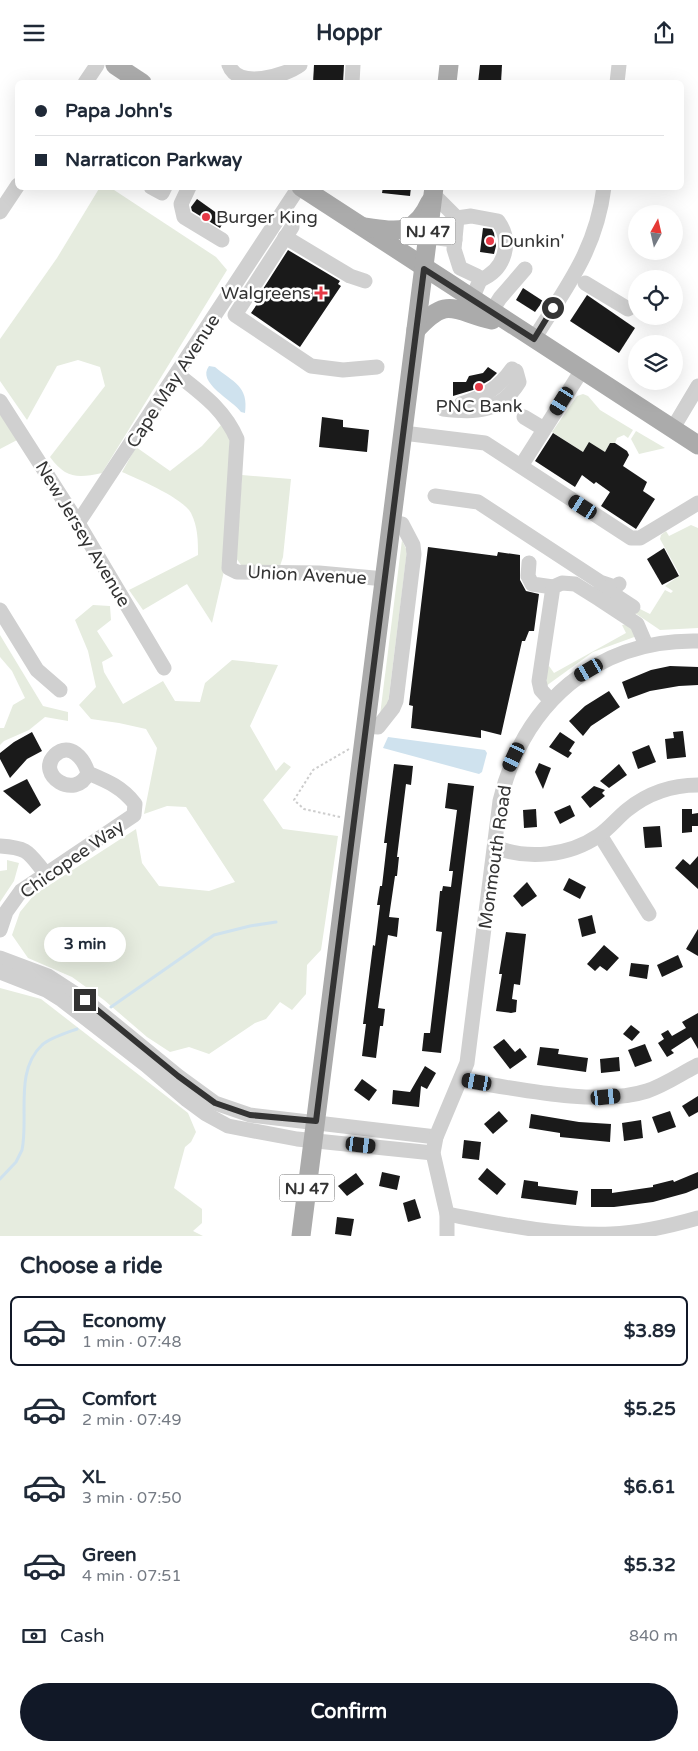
<!DOCTYPE html>
<html lang="en">
<head>
<meta charset="utf-8">
<style>
  body { margin:0; font-family:"Varela Round",sans-serif; background:#f6f6f7; color:#1f2937; height:100vh; display:flex; flex-direction:column; font-size:19px; white-space:nowrap }
  * { box-sizing:border-box; margin:0 }
  p { font-size:16px; color:#747a83 }
  .icon { flex:none; width:28px; height:28px; fill:none; stroke:currentColor; stroke-width:2; stroke-linecap:round; stroke-linejoin:round }
  .map { position:relative; height:1171px; overflow:hidden }
  .sheet { display:flex; flex-direction:column; background:#fff; flex:1 }
  .sheet>* { flex:none }
  .guide { position:absolute; left:15px; top:15px; width:669px; height:110px; border-radius:8px; box-shadow:0 5px 20px #0002; display:grid; align-content:center; height:110px; padding:0 20px; background:#fff }
  .needle { width:32px; rotate:8deg }
  .buttons { position:absolute; left:628px; top:140px; display:grid; gap:10px }
  .buttons a { display:grid; place-items:center; width:55px; height:55px; border-radius:50%; background:#fff; box-shadow:0 5px 20px #0002; font-size:25px }
  .end { position:absolute; width:22px; height:22px; margin:-11px; border:6px solid #333; background:#fff; box-shadow:0 0 0 2px #fff }
  .from { border-radius:50% }
  .bubble { position:absolute; height:35px; border-radius:18px; background:#fff; box-shadow:0 5px 20px #0002; font-size:16px; font-weight:700; line-height:35px; text-align:center }
  .car { position:absolute; width:15px; height:30px; margin:-15px -8px; border-radius:6px; box-shadow:0 0 4px 1px #0007; background:linear-gradient(#222 24%,#8ab4d8 0 40%,#222 0 76%,#8ab4d8 0 86%,#222 0) }
  .guide b { display:flex; align-items:center; gap:18px; height:48px; font-size:19px }
  .guide b+b { border-top:1px solid #e0e1e3 }
  .guide i { width:12px; height:12px; background:#1f2937 }
  ul { padding:0; list-style:none }
  li { display:flex; align-items:center; gap:15px; height:70px; margin:0 10px 8px; padding:0 10px; border:2px solid transparent; border-radius:8px }
  li div { flex:1 }
  li b { display:block; font-size:19px }
  li em { font-style:normal; font-weight:700 }
  li.current { border-color:#111827 }
  li>.icon { width:45px; height:45px; stroke-width:1.5 }
  h2 { padding:0 20px; font-size:22px; line-height:60px }
  .pay { display:flex; align-items:center; gap:12px; height:55px; padding:0 20px; font-size:19px }
  .pay p { margin-inline-start:auto }
  .button { display:flex; gap:10px; margin-top:auto; padding:10px 20px }
  .button a { flex:1; height:58px; border-radius:30px; background:#111827; color:#fff; font-size:20px; font-weight:700; line-height:58px; text-align:center }
  header { display:flex; justify-content:space-between; align-items:center; height:65px; padding:0 20px; background:#fff; font-size:22px; font-weight:700 }
  .map>svg:first-child { display:block }
  .green { fill:#e6ecdf }
  .water { fill:#cfe2ee }
  .lines { fill:none; stroke-linecap:round; stroke-linejoin:round }
  .stream { stroke:#cfe2ee; stroke-width:3 }
  .building { fill:#1a1a1a }
  .path { stroke:#cdcdcd; stroke-width:2; stroke-dasharray:2.5 2.5; stroke-linecap:butt }
  .minor { stroke:#d0d0d0; stroke-width:15 }
  .major { stroke:#ababab; stroke-width:19 }
  .route { stroke:#333; stroke-width:6 }
  .poi-dot { fill:#e63946; stroke:#fff; stroke-width:2 }
  .labels { text-anchor:middle; stroke-width:5; stroke-linejoin:round; paint-order:stroke }
  .shield { fill:#fff; stroke:#707070; stroke-width:1 }
  .shield-label { font-size:16px; font-weight:bold; fill:#333 }
  .poi-label { font-size:18px; fill:#333; stroke:#fff; text-anchor:start }
  .street-label { font-size:18px; fill:#333; stroke:#fff }
</style>
</head>
<body>
<header><svg class="icon" aria-label="menu" viewBox="0 0 24 24"><path d="M4 6h16M4 12h16M4 18h16"/></svg>Hoppr<svg class="icon" aria-label="share" viewBox="0 0 24 24"><path d="M12 15V3M7 8l5-5 5 5M5 13v7h14v-7"/></svg></header>
<div class="map">
<svg width="698" height="1171" viewBox="0 0 698 1171">
  <rect width="100%" height="100%" fill="#fff"/>
  <g class="green">
    <path d="M100,122L111,123L216,192L227,205L102,408C78,413 66,414 50,392L105,321L100,302L78,295L57,301L27,355L0,316V274L57,193Z"/>
    <polygon points="583,329 588,331 600,345 633,365 628,373 624,370 617,373 615,378 610,378 605,387 589,378 583,387 552,367 577,331"/>
    <polygon points="0,345 19,374 0,384"/>
    <path d="M221,360L230,371L224,506L212,558L187,519L143,545L129,525L198,490C198,476 198,462 191,448C183,433 138,414 122,407L136,382L170,406L202,381Z"/>
    <polygon points="636,366 665,383 639,389 631,374"/>
    <polygon points="242,410 291,414 283,492 279,504 244,504 236,493"/>
    <polygon points="691,460 698,463 698,563 660,565 632,546 640,544 650,549 665,525 671,528 673,526 665,521 680,510 660,474 661,470 666,466 669,471"/>
    <polygon points="402,475 407,486 388,639 380,650"/>
    <polygon points="93,540 110,541 111,555 97,566 113,591 102,597 104,607 123,639 163,616 175,636 200,637 205,618 232,595 278,600 250,661 276,706 284,697 291,702 263,735 283,764 338,771 321,885 307,900 306,929 292,945 280,937 266,954 255,958 209,989 189,982 170,987 147,972 104,935 72,912 28,893 12,870 20,847 34,830 136,764 142,798 159,821 209,826 235,817 186,742 167,741 144,749 157,683 146,664 119,658 91,654 79,640 96,622 88,586 75,555"/>
    <polygon points="628,559 637,571 593,587 546,621 547,603 549,601 554,608 626,568 622,560"/>
    <polygon points="0,570 43,641 68,647 68,656 45,652 29,665 4,676 0,680 0,663 4,663 13,640 25,633 12,606 0,592"/>
    <polygon points="7,795 19,798 14,816 0,837 0,806 7,805"/>
    <polygon points="0,923 41,934 188,1048 196,1067 191,1077 185,1082 174,1123 202,1144 202,1158 193,1166 203,1171 0,1171"/>
  </g>
  <g class="water">
    <path d="M209,301L215,302C233,317 249,321 245,348L241,347C233,335 196,318 209,301Z"/>
    <polygon points="388,672 485,685 487,688 482,707 479,709 383,683"/>
  </g>
  <g class="lines">
    <g class="stream">
      <polyline points="111,942 214,870 250,861 276,857"/>
      <path d="M0,1114L16,1097L22,1085C29,1053 14,1006 42,980C50,973 66,968 77,964"/>
    </g>
  </g>
  <g class="building">
    <polygon points="314,0 344,0 343,18 313,18"/>
    <polygon points="480,0 502,0 501,18 478,18"/>
    <polygon points="383,122 411,122 410,131 382,128"/>
    <polygon points="197,134 225,154 220,163 192,146 191,142"/>
    <polygon points="483,163 492,164 494,168 496,181 494,189 480,187"/>
    <polygon points="288,185 340,216 338,219 341,221 300,282 251,248 266,226 263,224"/>
    <polygon points="523,223 543,236 535,247 516,235"/>
    <polygon points="587,230 635,263 619,288 570,256"/>
    <polygon points="488,302 497,308 490,315 473,325 453,331 453,317 466,317 469,311 483,308"/>
    <polygon points="322,352 343,355 343,362 369,365 367,387 319,382"/>
    <polygon points="553,368 583,387 589,377 605,387 610,378 615,378 627,386 629,390 623,401 647,417 643,426 655,434 636,464 601,441 610,427 596,417 594,419 582,410 575,422 535,396"/>
    <polygon points="428,482 497,491 498,487 520,490 520,515 526,526 539,529 534,566 529,566 525,576 522,576 501,670 481,665 481,673 411,663 413,641 409,640"/>
    <polygon points="664,483 679,511 662,520 647,494"/>
    <polygon points="670,601 698,602 698,620 679,621 650,626 628,634 622,617 651,605"/>
    <polygon points="609,626 620,642 591,661 583,671 569,656 585,641"/>
    <polygon points="683,666 686,692 667,694 665,674 674,673 673,667"/>
    <polygon points="32,667 42,686 27,694 10,713 0,694 0,688 14,677"/>
    <polygon points="560,667 575,677 569,686 572,688 568,693 549,682"/>
    <polygon points="649,680 656,697 638,704 632,687"/>
    <polygon points="539,698 551,703 543,724 535,707"/>
    <polygon points="394,699 413,701 411,720 406,719 397,792 399,792 397,811 395,811 389,852 399,853 397,872 388,870 378,943 385,944 383,961 380,961 376,993 362,991 366,959 363,959 373,880 375,881 380,840 377,840 380,821 382,821 387,778 384,778"/>
    <polygon points="619,699 627,710 609,723 600,716"/>
    <polygon points="27,714 41,740 30,749 3,726"/>
    <polygon points="448,718 474,721 441,988 422,986 424,968 430,968 438,901 442,867 436,866 440,826 442,826 443,821 451,822 453,806 449,806 457,745 445,743"/>
    <polygon points="594,721 605,725 602,728 605,731 590,743 581,732"/>
    <polygon points="570,740 575,751 560,759 554,747"/>
    <polygon points="536,744 537,762 524,763 523,745"/>
    <polygon points="682,744 692,744 692,749 698,748 698,761 692,761 692,767 682,768"/>
    <polygon points="660,761 662,782 645,783 643,762"/>
    <polygon points="698,791 698,824 675,803 683,794 690,800"/>
    <polygon points="569,813 586,822 580,834 563,825"/>
    <polygon points="527,817 537,831 522,842 513,831"/>
    <polygon points="592,850 596,868 582,872 578,854"/>
    <polygon points="698,864 698,891 686,884"/>
    <polygon points="506,867 526,869 520,920 514,919 512,934 517,935 516,947 511,948 496,946 502,909 499,909"/>
    <polygon points="604,880 619,893 607,906 600,901 595,906 587,899"/>
    <polygon points="678,890 683,902 662,912 657,900"/>
    <polygon points="631,898 649,900 647,914 629,911"/>
    <polygon points="698,948 698,984 691,972 671,985 674,988 667,992 658,978 664,974 661,969 668,965 672,971 686,963 682,957"/>
    <polygon points="631,960 640,967 632,976 623,969"/>
    <polygon points="504,974 515,987 520,983 527,992 510,1004 493,982"/>
    <polygon points="645,979 652,996 635,1002 628,985"/>
    <polygon points="540,982 559,984 558,989 588,993 586,1007 537,1000"/>
    <polygon points="619,992 620,1006 601,1008 600,994"/>
    <polygon points="425,1001 436,1008 427,1024 421,1021 419,1042 392,1039 393,1025 410,1027"/>
    <polygon points="362,1014 377,1025 369,1036 354,1025"/>
    <polygon points="698,1031 698,1047 689,1052 682,1041"/>
    <polygon points="499,1046 508,1056 493,1069 484,1059"/>
    <polygon points="670,1046 676,1062 658,1068 652,1052"/>
    <polygon points="531,1049 579,1057 611,1059 610,1077 560,1072 560,1068 529,1063"/>
    <polygon points="641,1055 643,1073 624,1076 622,1058"/>
    <polygon points="464,1075 481,1077 479,1095 462,1093"/>
    <polygon points="487,1103 506,1119 497,1130 478,1114"/>
    <polygon points="382,1107 400,1111 397,1125 379,1121"/>
    <polygon points="698,1107 698,1123 686,1128 653,1137 614,1142 591,1142 591,1124 612,1124 612,1128 653,1122 653,1120 673,1115 674,1117"/>
    <polygon points="356,1108 364,1119 347,1131 338,1121"/>
    <polygon points="524,1115 538,1117 538,1121 578,1126 576,1140 521,1133"/>
    <polygon points="415,1134 421,1153 408,1157 403,1138"/>
    <polygon points="337,1152 354,1154 351,1171 335,1169"/>
  </g>
  <g class="lines">
    <polyline class="path" points="340,752 304,744 294,735 313,705 349,684"/>
    <g class="minor">
      <path d="M229,0C238,25 285,11 300,0"/>
      <polyline points="85,18 97,0"/>
      <polyline points="352,18 353,0"/>
      <polyline points="617,18 619,0"/>
      <polyline points="151,122 162,128 165,122"/>
      <polyline points="189,122 181,139 184,152 222,175"/>
      <polyline points="433,129 457,153 454,184 460,203 477,211 480,215 472,234"/>
      <polyline points="0,147 18,120"/>
      <path d="M457,153L471,151L498,156C513,177 505,205 480,215"/>
      <polyline points="292,162 235,250 311,301 343,305 377,302"/>
      <polyline points="285,172 350,211 365,216"/>
      <polyline points="428,172 455,175"/>
      <polyline points="585,218 628,244"/>
      <polyline points="491,247 500,233 525,204"/>
      <path d="M534,274C566,222 596,186 604,122"/>
      <path d="M177,309C202,329 224,344 237,374L229,503L237,507L319,508L385,514"/>
      <polyline points="0,336 78,458 164,603"/>
      <path d="M461,339C483,332 498,324 512,304"/>
      <path d="M443,344C475,348 500,348 519,317L516,306"/>
      <polyline points="524,352 544,364"/>
      <polyline points="673,363 698,321"/>
      <polyline points="403,368 485,378 631,473 640,473 698,438"/>
      <polyline points="521,401 582,305"/>
      <polyline points="435,431 478,437 600,517 615,522 619,519"/>
      <polyline points="78,458 299,122"/>
      <polyline points="529,498 528,511 532,519 553,522"/>
      <polyline points="601,521 633,542"/>
      <polyline points="0,545 37,605 60,625"/>
      <polyline points="550,635 541,625 539,616 553,522 562,518 575,519 599,534 637,559 646,580"/>
      <polyline points="366,661 378,662 393,643 396,636 414,489 413,480 402,459 392,458"/>
      <polyline points="600,770 649,849"/>
      <path d="M0,781C29,783 28,787 45,808"/>
      <path d="M495,782C527,795 569,791 598,771C609,764 617,753 627,745C648,728 671,720 698,720"/>
      <path d="M0,865L6,847L21,826L134,750L135,739C122,722 107,716 88,708C84,694 70,676 55,690C35,710 76,736 88,708"/>
      <polyline points="0,893 48,911 85,935 178,1011 215,1038 250,1050 436,1072"/>
      <polyline points="0,907 46,925 62,935 146,1000 187,1035 206,1049 228,1061 297,1074 433,1088"/>
      <path d="M462,1015C513,1023 598,1042 647,1026C665,1020 682,1008 698,1000"/>
      <path d="M447,1149C500,1159 557,1171 611,1169C640,1168 670,1161 698,1153"/>
      <path d="M447,1171V1149L433,1088L436,1072L467,998L500,736C523,639 596,574 698,576"/>
    </g>
    <g class="major">
      <polyline points="115,0 142,18"/>
      <polyline points="447,18 449,0"/>
      <polyline points="301,122 698,380"/>
      <path d="M364,162C397,166 414,172 430,137"/>
      <path d="M416,265C448,230 453,246 492,255"/>
      <polyline points="301,1171 434,122"/>
    </g>
  </g>
  <g class="lines">
    <polyline class="route" points="85,935 178,1011 215,1038 250,1050 316,1056 424,204 534,274 553,243"/>
  </g>
  <g class="poi-dot">
    <circle cx="206" cy="152" r="5"/>
    <circle cx="490" cy="176" r="5"/>
    <path d="M318.5 220.5h5v5h5v5h-5v5h-5v-5h-5v-5h5z"/>
    <circle cx="479" cy="322" r="5"/>
  </g>
  <g class="labels">
    <g class="shield">
      <rect x="400.5" y="152.5" width="55" height="27" rx="4"/>
      <rect x="279.5" y="1109.5" width="55" height="27" rx="4"/>
    </g>
    <g class="shield-label">
      <text x="428" y="172">NJ 47</text>
      <text x="307" y="1129">NJ 47</text>
    </g>
    <g class="poi-label">
      <text x="216" y="158">Burger King</text>
      <text x="500" y="182">Dunkin'</text>
      <text x="311" y="234" text-anchor="end">Walgreens</text>
      <text x="479" y="347" text-anchor="middle">PNC Bank</text>
    </g>
    <g class="street-label">
      <text transform="translate(173 316) rotate(-57)" y="6">Cape May Avenue</text>
      <text transform="translate(83 469) rotate(59)" y="6">New Jersey Avenue</text>
      <text transform="translate(307 510) rotate(3)" y="6">Union Avenue</text>
      <text transform="translate(495 792) rotate(-82)" y="6">Monmouth Road</text>
      <text transform="translate(72 794) rotate(-35)" y="6">Chicopee Way</text>
    </g>
  </g>
</svg>
<div class="buttons">
<a><svg class="needle" viewBox="-14 -14 28 28"><path d="M0-13l5 13h-10z" fill="#e53935"/><path d="M0 13l5-13h-10z" fill="#747a83"/></svg></a>
<a><svg class="icon" aria-label="locate" viewBox="0 0 24 24"><circle cx="12" cy="12" r="6"/><path d="M12 2v4M12 18v4M2 12h4M18 12h4"/></svg></a>
<a><svg class="icon" aria-label="layers" viewBox="0 0 24 24"><path d="M12 4l9 5-9 5-9-5zM3 14l9 5 9-5"/></svg></a>
</div>
<i class="end from" style="left:553px;top:243px"></i>
<i class="end" style="left:85px;top:935px"></i>
<div class="bubble" style="left:44px;top:862px;width:82px">3 min</div>
<i class="car" style="left:562px;top:336px;rotate:212deg"></i>
<i class="car" style="left:583px;top:442px;rotate:303deg"></i>
<i class="car" style="left:589px;top:605px;rotate:240deg"></i>
<i class="car" style="left:514px;top:692px;rotate:205deg"></i>
<i class="car" style="left:477px;top:1017px;rotate:280deg"></i>
<i class="car" style="left:606px;top:1032px;rotate:84deg"></i>
<i class="car" style="left:361px;top:1080px;rotate:97deg"></i>
<div class="guide">
<b><i class="from"></i>Papa John's</b>
<b><i></i>Narraticon Parkway</b>
</div>
</div>
<section class="sheet">
<h2>Choose a ride</h2>
<ul>
<li class="current"><svg class="icon" aria-label="car" viewBox="0 0 24 24"><path d="M5 17H2v-5l4-1 3-4h7l3 4 3 1v5h-3M9 17h6M6 11h13"/><circle cx="7" cy="17" r="2"/><circle cx="17" cy="17" r="2"/></svg><div><b>Economy</b><p>1 min · 07:48</p></div><em>$3.89</em></li>
<li><svg class="icon" aria-label="car" viewBox="0 0 24 24"><path d="M5 17H2v-5l4-1 3-4h7l3 4 3 1v5h-3M9 17h6M6 11h13"/><circle cx="7" cy="17" r="2"/><circle cx="17" cy="17" r="2"/></svg><div><b>Comfort</b><p>2 min · 07:49</p></div><em>$5.25</em></li>
<li><svg class="icon" aria-label="car" viewBox="0 0 24 24"><path d="M5 17H2v-5l4-1 3-4h7l3 4 3 1v5h-3M9 17h6M6 11h13"/><circle cx="7" cy="17" r="2"/><circle cx="17" cy="17" r="2"/></svg><div><b>XL</b><p>3 min · 07:50</p></div><em>$6.61</em></li>
<li><svg class="icon" aria-label="car" viewBox="0 0 24 24"><path d="M5 17H2v-5l4-1 3-4h7l3 4 3 1v5h-3M9 17h6M6 11h13"/><circle cx="7" cy="17" r="2"/><circle cx="17" cy="17" r="2"/></svg><div><b>Green</b><p>4 min · 07:51</p></div><em>$5.32</em></li>
</ul>
<div class="pay"><svg class="icon" aria-label="cash" viewBox="0 0 24 24"><path d="M3 7h18v10H3z"/><circle cx="12" cy="12" r="2"/></svg>Cash<p>840 m</p></div>
<div class="button"><a>Confirm</a></div>
</section>
</body>
</html>
